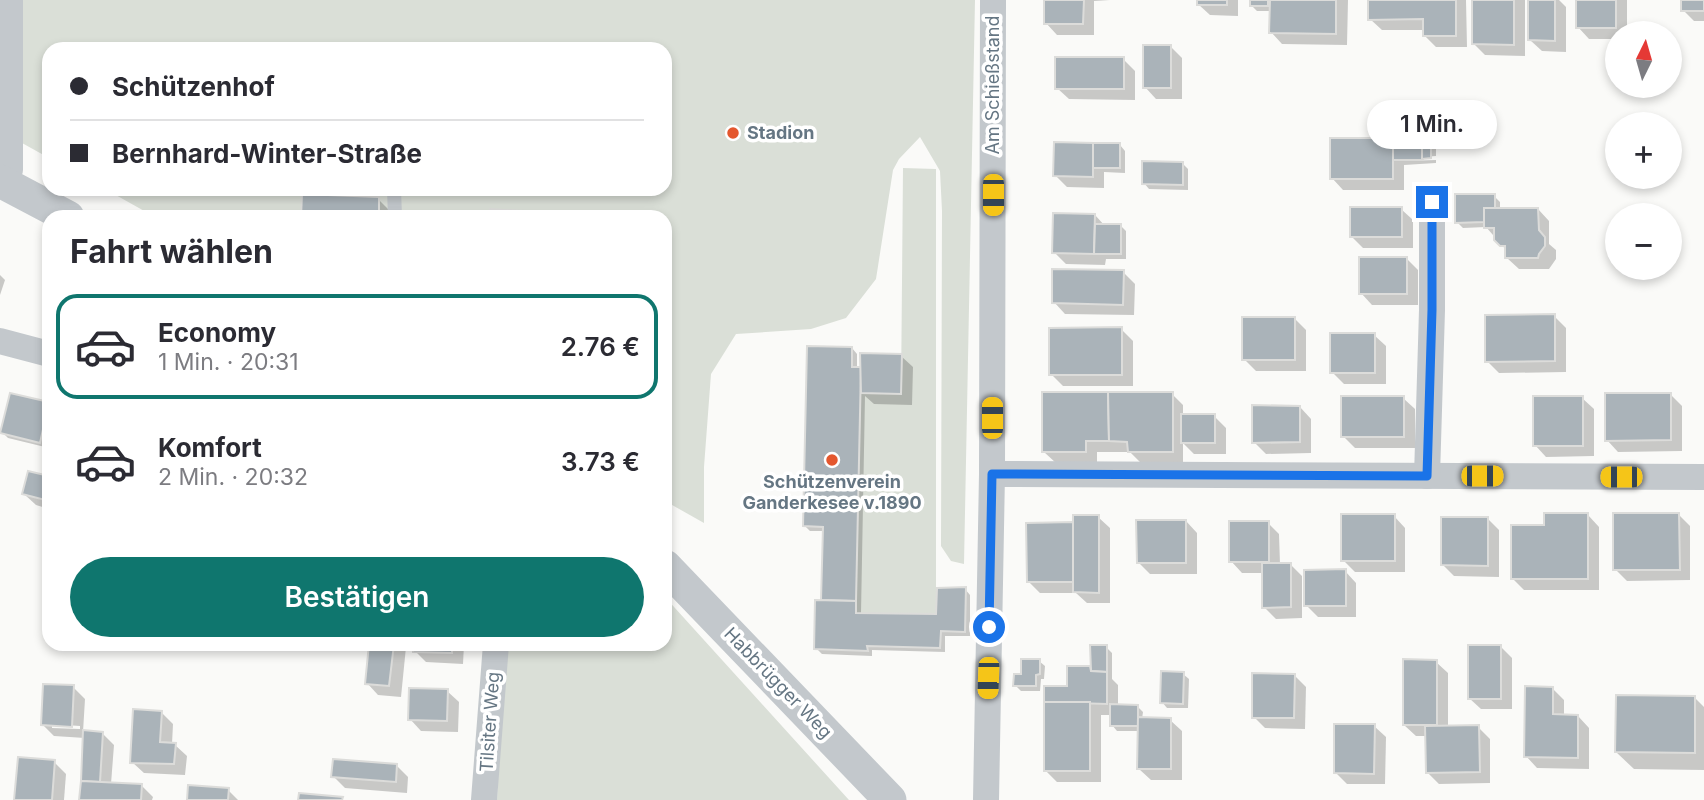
<!DOCTYPE html>
<html lang="de">
<head>
<meta charset="utf-8">
<style>
  body { margin:0; font-family:Inter,sans-serif; background:#f2f2f3; color:#2b2b33; height:100vh; display:flex; flex-direction:column; font-size:26px; white-space:nowrap }
  * { box-sizing:border-box; margin:0 }
  p { font-size:23px; color:#7c7c81 }
  .icon { flex:none; width:38px; height:38px; fill:none; stroke:currentColor; stroke-width:2; stroke-linecap:round; stroke-linejoin:round }
  .map { position:relative; flex:1; overflow:hidden }
  .side { position:absolute; left:42px; top:210px; width:630px; height:441px; display:flex; flex-direction:column; background:#fff; border-radius:21px; box-shadow:0 4px 10px #0003 }
  .side>* { flex:none }
  .guide { position:absolute; left:42px; top:42px; width:630px; height:154px; border-radius:21px; box-shadow:0 4px 10px #0003; display:grid; align-content:center; height:154px; padding:0 28px; background:#fff }
  .needle { width:46px; rotate:5deg }
  .tools { position:absolute; left:1605px; top:21px; display:grid; gap:14px }
  .tools a { display:grid; place-items:center; width:77px; height:77px; border-radius:50%; background:#fff; box-shadow:0 4px 10px #0003; font-size:35px }
  .end { position:absolute; width:32px; height:32px; margin:-16px; border:9px solid #1a73e8; background:#fff; box-shadow:0 0 0 4px #fff }
  .from { border-radius:50% }
  .bubble { position:absolute; height:49px; border-radius:24px; background:#fff; box-shadow:0 4px 10px #0003; font-size:23px; font-weight:600; line-height:49px; text-align:center }
  .car { position:absolute; width:21px; height:42px; margin:-21px -10px; border-radius:9px; box-shadow:0 0 5px 2px #0007; background:linear-gradient(#f5c518 24%,#345 0 40%,#f5c518 0 76%,#345 0 86%,#f5c518 0) }
  .guide b { display:flex; align-items:center; gap:24px; height:66px; font-size:26px }
  .guide b+b { border-top:2px solid #e1e1e2 }
  .guide i { width:18px; height:18px; background:#2b2b33 }
  ul { padding:0; list-style:none }
  li { display:flex; align-items:center; gap:21px; height:105px; margin:0 14px 10px; padding:0 14px; border:4px solid transparent; border-radius:21px }
  li div { flex:1 }
  li b { display:block; font-size:26px }
  li em { font-style:normal; font-weight:600 }
  li.current { border-color:#0f766e }
  li>.icon { width:63px; height:63px; stroke-width:1.5 }
  h2 { padding:0 28px; font-size:32px; line-height:84px }
  .action { display:flex; gap:14px; margin-top:auto; padding:14px 28px }
  .action a { flex:1; height:80px; border-radius:42px; background:#0f766e; color:#fff; font-size:28px; font-weight:600; line-height:80px; text-align:center }
  .map>svg:first-child { display:block }
  .green { fill:#dadfd7 }
  .shadow { fill:#0003; fill-rule:evenodd }
  .building { fill:#aab3b9; stroke:#dcdcda; stroke-width:2 }
  .lines { fill:none; stroke-linecap:round; stroke-linejoin:round }
  .service { stroke:#c3c8cc; stroke-width:14 }
  .minor { stroke:#c3c8cc; stroke-width:26 }
  .tertiary { stroke:#c3c8cc; stroke-width:33 }
  .route { stroke:#1a73e8; stroke-width:9 }
  .poi-dot { fill:#e4572e; stroke:#fff; stroke-width:2.5 }
  .labels { text-anchor:middle; stroke-width:7; stroke-linejoin:round; paint-order:stroke }
  .street-label { font-size:18px; fill:#657683; stroke:#fff }
  .poi-label { font-size:18px; font-weight:bold; fill:#657683; stroke:#fff; text-anchor:start }
</style>
</head>
<body>
<div class="map">
<svg width="1704" height="800" viewBox="0 0 1704 800">
  <rect width="100%" height="100%" fill="#fafaf8"/>
  <g class="green">
    <polygon points="20,0 975,0 964,564 951,561 941,546 942,211 940,171 920,137 899,159 893,170 876,279 846,318 811,329 736,334 711,374 704,467 704,523 665,501 665,217 155,217 105,189 665,189 665,49 49,49 49,158 22,143"/>
    <polygon points="903,168 936,169 936,614 856,613 861,393 901,394"/>
    <polygon points="665,597 849,800 497,800 504,644 665,644"/>
  </g>
  <g class="shadow">
    <polygon points="1046,0 1110,0 1094,1 1094,35 1057,35 1046,23"/>
    <polygon points="1198,0 1238,0 1238,16 1210,15 1198,4"/>
    <polygon points="1251,0 1348,0 1347,45 1282,44 1271,32 1271,11 1257,11 1251,5"/>
    <polygon points="1370,0 1466,0 1467,47 1436,47 1424,35 1424,30 1382,30 1370,19"/>
    <polygon points="1474,0 1525,0 1525,56 1485,55 1474,44"/>
    <polygon points="1530,0 1559,0 1566,7 1566,52 1542,51 1530,40"/>
    <polygon points="1578,0 1627,0 1627,33 1617,33 1617,39 1589,39 1578,27"/>
    <polygon points="1683,0 1704,0 1704,21 1694,21 1683,10"/>
    <polygon points="1170,46 1182,58 1182,99 1156,99 1145,87"/>
    <polygon points="1123,59 1135,71 1135,100 1069,99 1057,88"/>
    <polygon points="1431,133 1436,138 1436,156 1404,158 1404,161 1436,160 1436,163 1404,165 1404,190 1343,190 1332,178 1394,140"/>
    <polygon points="1120,145 1125,151 1125,173 1104,172 1104,188 1067,187 1055,175"/>
    <polygon points="1183,164 1188,169 1188,190 1149,189 1144,183"/>
    <polygon points="1494,196 1500,202 1500,209 1538,209 1549,221 1549,244 1556,250 1556,259 1549,269 1519,269 1507,258 1507,251 1486,227 1463,228 1457,222"/>
    <polygon points="378,199 389,210 389,217 303,217"/>
    <polygon points="1401,209 1413,220 1413,248 1363,248 1352,237"/>
    <polygon points="1095,215 1105,226 1121,226 1126,231 1126,259 1106,259 1105,265 1066,264 1054,252"/>
    <polygon points="1406,258 1418,270 1418,305 1372,305 1361,293"/>
    <polygon points="1123,272 1135,284 1134,315 1065,314 1054,302"/>
    <polygon points="0,275 5,280 0,295"/>
    <polygon points="1554,316 1566,328 1566,372 1499,373 1487,361"/>
    <polygon points="1294,318 1306,330 1306,371 1256,371 1244,359"/>
    <polygon points="1121,329 1133,341 1133,386 1063,386 1051,374"/>
    <polygon points="1374,335 1386,346 1386,384 1344,384 1332,372"/>
    <polygon points="852,348 857,354 857,368 901,356 913,367 912,405 874,404 865,396 861,614 938,615 965,589 970,595 970,636 945,636 945,652 872,650 872,656 822,654 816,648 822,602 824,531 810,531 805,526"/>
    <polygon points="1172,394 1183,405 1183,416 1214,416 1226,428 1226,454 1194,454 1183,443 1183,463 1141,463 1130,452 1097,452 1097,463 1056,463 1044,452"/>
    <polygon points="11,395 49,404 49,433 45,447 8,438 2,432"/>
    <polygon points="1671,395 1682,406 1682,451 1618,452 1607,440"/>
    <polygon points="1403,398 1415,409 1415,448 1355,448 1343,436"/>
    <polygon points="1582,398 1594,409 1594,456 1546,457 1535,445"/>
    <polygon points="1300,407 1311,419 1311,453 1266,454 1254,442"/>
    <polygon points="49,478 49,509 36,505 24,494"/>
    <polygon points="1588,515 1599,527 1599,590 1524,590 1513,579"/>
    <polygon points="1679,515 1690,526 1690,580 1627,581 1615,569"/>
    <polygon points="1394,516 1405,528 1405,572 1355,572 1343,560"/>
    <polygon points="1098,517 1110,528 1110,603 1087,603 1076,593 1040,593 1028,581 1075,524"/>
    <polygon points="1488,519 1499,530 1499,577 1454,576 1443,565"/>
    <polygon points="1186,521 1197,533 1197,574 1150,574 1138,562"/>
    <polygon points="1268,523 1279,534 1280,564 1290,564 1302,576 1302,618 1276,619 1264,607 1264,573 1242,573 1231,561"/>
    <polygon points="1345,571 1356,583 1356,617 1318,617 1306,605"/>
    <polygon points="371,644 403,644 406,647 401,697 378,695 367,683"/>
    <polygon points="415,644 464,644 463,664 426,662 415,651"/>
    <polygon points="1106,647 1112,653 1112,679 1118,685 1118,706 1137,706 1143,712 1142,719 1170,720 1182,731 1182,780 1151,780 1139,769 1139,731 1117,731 1112,725 1112,715 1101,715 1101,782 1057,782 1045,770 1069,688 1090,667 1092,670"/>
    <polygon points="1501,647 1512,658 1512,709 1481,709 1469,698"/>
    <polygon points="1039,661 1045,666 1044,679 1041,679 1040,691 1021,691 1015,685"/>
    <polygon points="1436,662 1448,673 1448,727 1478,727 1490,739 1490,783 1439,784 1427,772 1427,736 1416,736 1404,725"/>
    <polygon points="1183,674 1189,679 1188,708 1167,708 1162,702"/>
    <polygon points="1294,675 1306,687 1305,729 1265,728 1254,717"/>
    <path d="M73,687L85,699L83,732L102,733L114,745L111,784L141,785L153,797L152,800H81L85,738L54,736L42,724ZM52,724L80,726V729L52,728Z"/>
    <polygon points="1553,689 1564,700 1564,716 1578,716 1589,728 1589,769 1537,768 1526,756"/>
    <polygon points="447,691 459,702 458,732 421,731 410,719"/>
    <polygon points="1695,698 1704,707 1704,770 1634,769 1616,752"/>
    <polygon points="161,712 173,724 172,744 175,745 187,756 185,775 144,773 132,762"/>
    <polygon points="1374,726 1386,737 1385,784 1347,784 1336,773"/>
    <polygon points="54,762 66,774 64,800 15,800"/>
    <polygon points="396,765 408,777 407,793 345,788 333,776"/>
    <polygon points="228,790 238,800 188,800"/>
  </g>
  <g class="building">
    <polygon points="1044,0 1084,0 1083,24 1044,24"/>
    <rect x="1197" y="0" width="30" height="5"/>
    <rect x="1250" y="0" width="18" height="6"/>
    <polygon points="1270,0 1336,0 1336,34 1269,33"/>
    <polygon points="1368,0 1456,0 1456,36 1423,36 1423,19 1368,20"/>
    <polygon points="1472,0 1514,0 1514,45 1472,44"/>
    <polygon points="1528,0 1555,0 1555,41 1528,40"/>
    <rect x="1576" y="0" width="40" height="28"/>
    <rect x="1681" y="0" width="23" height="11"/>
    <rect x="1143" y="45" width="28" height="43"/>
    <rect x="1055" y="57" width="69" height="32"/>
    <polygon points="1391,131 1422,131 1423,160 1393,160"/>
    <polygon points="1422,131 1431,131 1431,158 1422,159"/>
    <rect x="1330" y="138" width="63" height="41"/>
    <polygon points="1054,142 1093,143 1093,177 1053,176"/>
    <rect x="1093" y="143" width="27" height="25"/>
    <polygon points="1142,161 1183,162 1183,185 1142,184"/>
    <polygon points="302,194 379,197 379,217 301,217"/>
    <polygon points="1455,194 1495,194 1495,208 1484,208 1484,222 1455,223"/>
    <rect x="1350" y="207" width="52" height="30"/>
    <polygon points="1484,208 1538,208 1539,230 1545,237 1545,246 1539,254 1538,258 1505,258 1505,246 1500,246 1494,240 1494,228 1484,228"/>
    <polygon points="490,209 555,213 555,217 490,217"/>
    <polygon points="1053,213 1095,214 1094,254 1052,253"/>
    <polygon points="1095,224 1121,224 1121,254 1094,254"/>
    <rect x="1359" y="257" width="48" height="37"/>
    <polygon points="1052,269 1124,270 1123,305 1052,303"/>
    <polygon points="1555,314 1555,361 1485,362 1485,315"/>
    <rect x="1242" y="317" width="53" height="43"/>
    <polygon points="1122,327 1122,375 1049,375 1049,328"/>
    <rect x="1330" y="333" width="45" height="40"/>
    <polygon points="807,346 852,347 852,367 861,367 856,601 821,600 823,527 803,526"/>
    <polygon points="860,353 902,354 901,394 861,393"/>
    <polygon points="1042,392 1108,392 1109,441 1086,441 1086,452 1042,452"/>
    <polygon points="1108,392 1173,392 1173,452 1128,452 1127,442 1109,441"/>
    <polygon points="10,393 49,402 40,443 0,433"/>
    <polygon points="1605,393 1671,393 1671,440 1605,441"/>
    <rect x="1341" y="396" width="63" height="41"/>
    <rect x="1533" y="396" width="50" height="50"/>
    <polygon points="1252,405 1300,406 1300,442 1252,443"/>
    <rect x="1181" y="414" width="34" height="29"/>
    <polygon points="28,471 49,476 49,501 22,494"/>
    <polygon points="1544,513 1588,513 1588,579 1511,579 1511,525 1544,525"/>
    <polygon points="1613,513 1679,513 1680,570 1613,570"/>
    <rect x="1341" y="514" width="54" height="47"/>
    <polygon points="1073,515 1099,515 1099,593 1073,592"/>
    <polygon points="1441,517 1488,517 1488,566 1441,565"/>
    <polygon points="1136,520 1186,520 1186,563 1137,563"/>
    <rect x="1229" y="521" width="40" height="41"/>
    <polygon points="1073,522 1073,582 1027,582 1026,523"/>
    <polygon points="1262,563 1291,563 1291,607 1262,608"/>
    <polygon points="1346,569 1346,606 1304,606 1304,570"/>
    <polygon points="966,587 965,632 941,631 940,648 867,646 868,651 814,649 815,600 856,601 856,613 936,614 937,588"/>
    <polygon points="369,644 394,644 389,686 365,684"/>
    <polygon points="413,644 452,644 452,653 413,652"/>
    <polygon points="1090,645 1107,645 1107,672 1091,671"/>
    <rect x="1468" y="645" width="33" height="54"/>
    <polygon points="1021,659 1040,659 1040,674 1036,675 1036,686 1013,686 1014,674 1021,674"/>
    <polygon points="1403,659 1437,660 1437,725 1403,725"/>
    <polygon points="1067,666 1090,666 1091,671 1107,672 1107,704 1044,702 1044,686 1067,686"/>
    <polygon points="1161,671 1184,672 1183,704 1160,703"/>
    <polygon points="1252,673 1295,674 1294,718 1252,718"/>
    <polygon points="43,684 74,685 72,727 41,725"/>
    <polygon points="1525,686 1553,687 1553,714 1578,715 1578,758 1524,757"/>
    <polygon points="409,688 448,689 447,721 408,720"/>
    <polygon points="1616,695 1695,696 1695,753 1615,752"/>
    <rect x="1044" y="702" width="46" height="69"/>
    <polygon points="1110,704 1138,705 1138,726 1110,726"/>
    <polygon points="133,709 162,711 160,742 176,743 174,764 130,763"/>
    <polygon points="1138,717 1171,718 1171,769 1137,769"/>
    <polygon points="1334,724 1375,724 1374,774 1334,773"/>
    <polygon points="1479,725 1480,772 1426,773 1425,726"/>
    <polygon points="83,730 103,732 100,782 81,781"/>
    <polygon points="18,757 55,760 52,800 14,800"/>
    <polygon points="333,759 397,764 396,782 331,777"/>
    <polygon points="81,781 142,784 141,800 79,800"/>
    <polygon points="188,785 229,788 228,800 187,800"/>
    <polygon points="299,793 343,797 342,800 298,800"/>
  </g>
  <g class="lines">
    <polyline class="service" points="394,189 395,217"/>
    <g class="minor">
      <polyline points="3,182 10,170 10,0"/>
      <polyline points="0,341 49,354"/>
      <polyline points="992,474 1704,477"/>
      <polyline points="1427,476 1432,310 1432,202"/>
      <polyline points="484,800 496,644"/>
      <polyline points="986,800 992,474 993,0"/>
    </g>
    <g class="tertiary">
      <polyline points="0,181 68,217"/>
      <polyline points="665,566 890,800"/>
    </g>
  </g>
  <g class="lines">
    <polyline class="route" points="989,627 992,474 1427,476 1432,310 1432,202"/>
  </g>
  <g class="poi-dot">
    <circle cx="733" cy="133" r="7"/>
    <circle cx="832" cy="460" r="7"/>
  </g>
  <g class="labels">
    <g class="street-label">
      <text transform="translate(993 85) rotate(-90)" y="6">Am Schießstand</text>
      <text transform="translate(778 683) rotate(46)" y="6">Habbrügger Weg</text>
      <text transform="translate(490 722) rotate(-86)" y="6">Tilsiter Weg</text>
    </g>
    <g class="poi-label">
      <text x="747" y="139">Stadion</text>
      <text x="832" y="488" text-anchor="middle">Schützenverein<tspan x="832" dy="21">Ganderkesee v.1890</tspan></text>
    </g>
  </g>
</svg>
<div class="tools">
<a><svg class="needle" viewBox="-14 -14 28 28"><path d="M0-13l5 13h-10z" fill="#e53935"/><path d="M0 13l5-13h-10z" fill="#7c7c81"/></svg></a>
<a>+</a>
<a>−</a>
</div>
<i class="end from" style="left:989px;top:627px"></i>
<i class="end" style="left:1432px;top:202px"></i>
<div class="bubble" style="left:1367px;top:100px;width:130px">1 Min.</div>
<i class="car" style="left:993px;top:195px;rotate:180deg"></i>
<i class="car" style="left:992px;top:418px;rotate:0deg"></i>
<i class="car" style="left:1482px;top:476px;rotate:90deg"></i>
<i class="car" style="left:1621px;top:477px;rotate:270deg"></i>
<i class="car" style="left:988px;top:678px;rotate:182deg"></i>
<div class="guide">
<b><i class="from"></i>Schützenhof</b>
<b><i></i>Bernhard-Winter-Straße</b>
</div>
<section class="side">
<h2>Fahrt wählen</h2>
<ul>
<li class="current"><svg class="icon" aria-label="car" viewBox="0 0 24 24"><path d="M5 17H2v-5l4-1 3-4h7l3 4 3 1v5h-3M9 17h6M6 11h13"/><circle cx="7" cy="17" r="2"/><circle cx="17" cy="17" r="2"/></svg><div><b>Economy</b><p>1 Min. · 20:31</p></div><em>2.76 €</em></li>
<li><svg class="icon" aria-label="car" viewBox="0 0 24 24"><path d="M5 17H2v-5l4-1 3-4h7l3 4 3 1v5h-3M9 17h6M6 11h13"/><circle cx="7" cy="17" r="2"/><circle cx="17" cy="17" r="2"/></svg><div><b>Komfort</b><p>2 Min. · 20:32</p></div><em>3.73 €</em></li>
</ul>
<div class="action"><a>Bestätigen</a></div>
</section>
</div>
</body>
</html>
